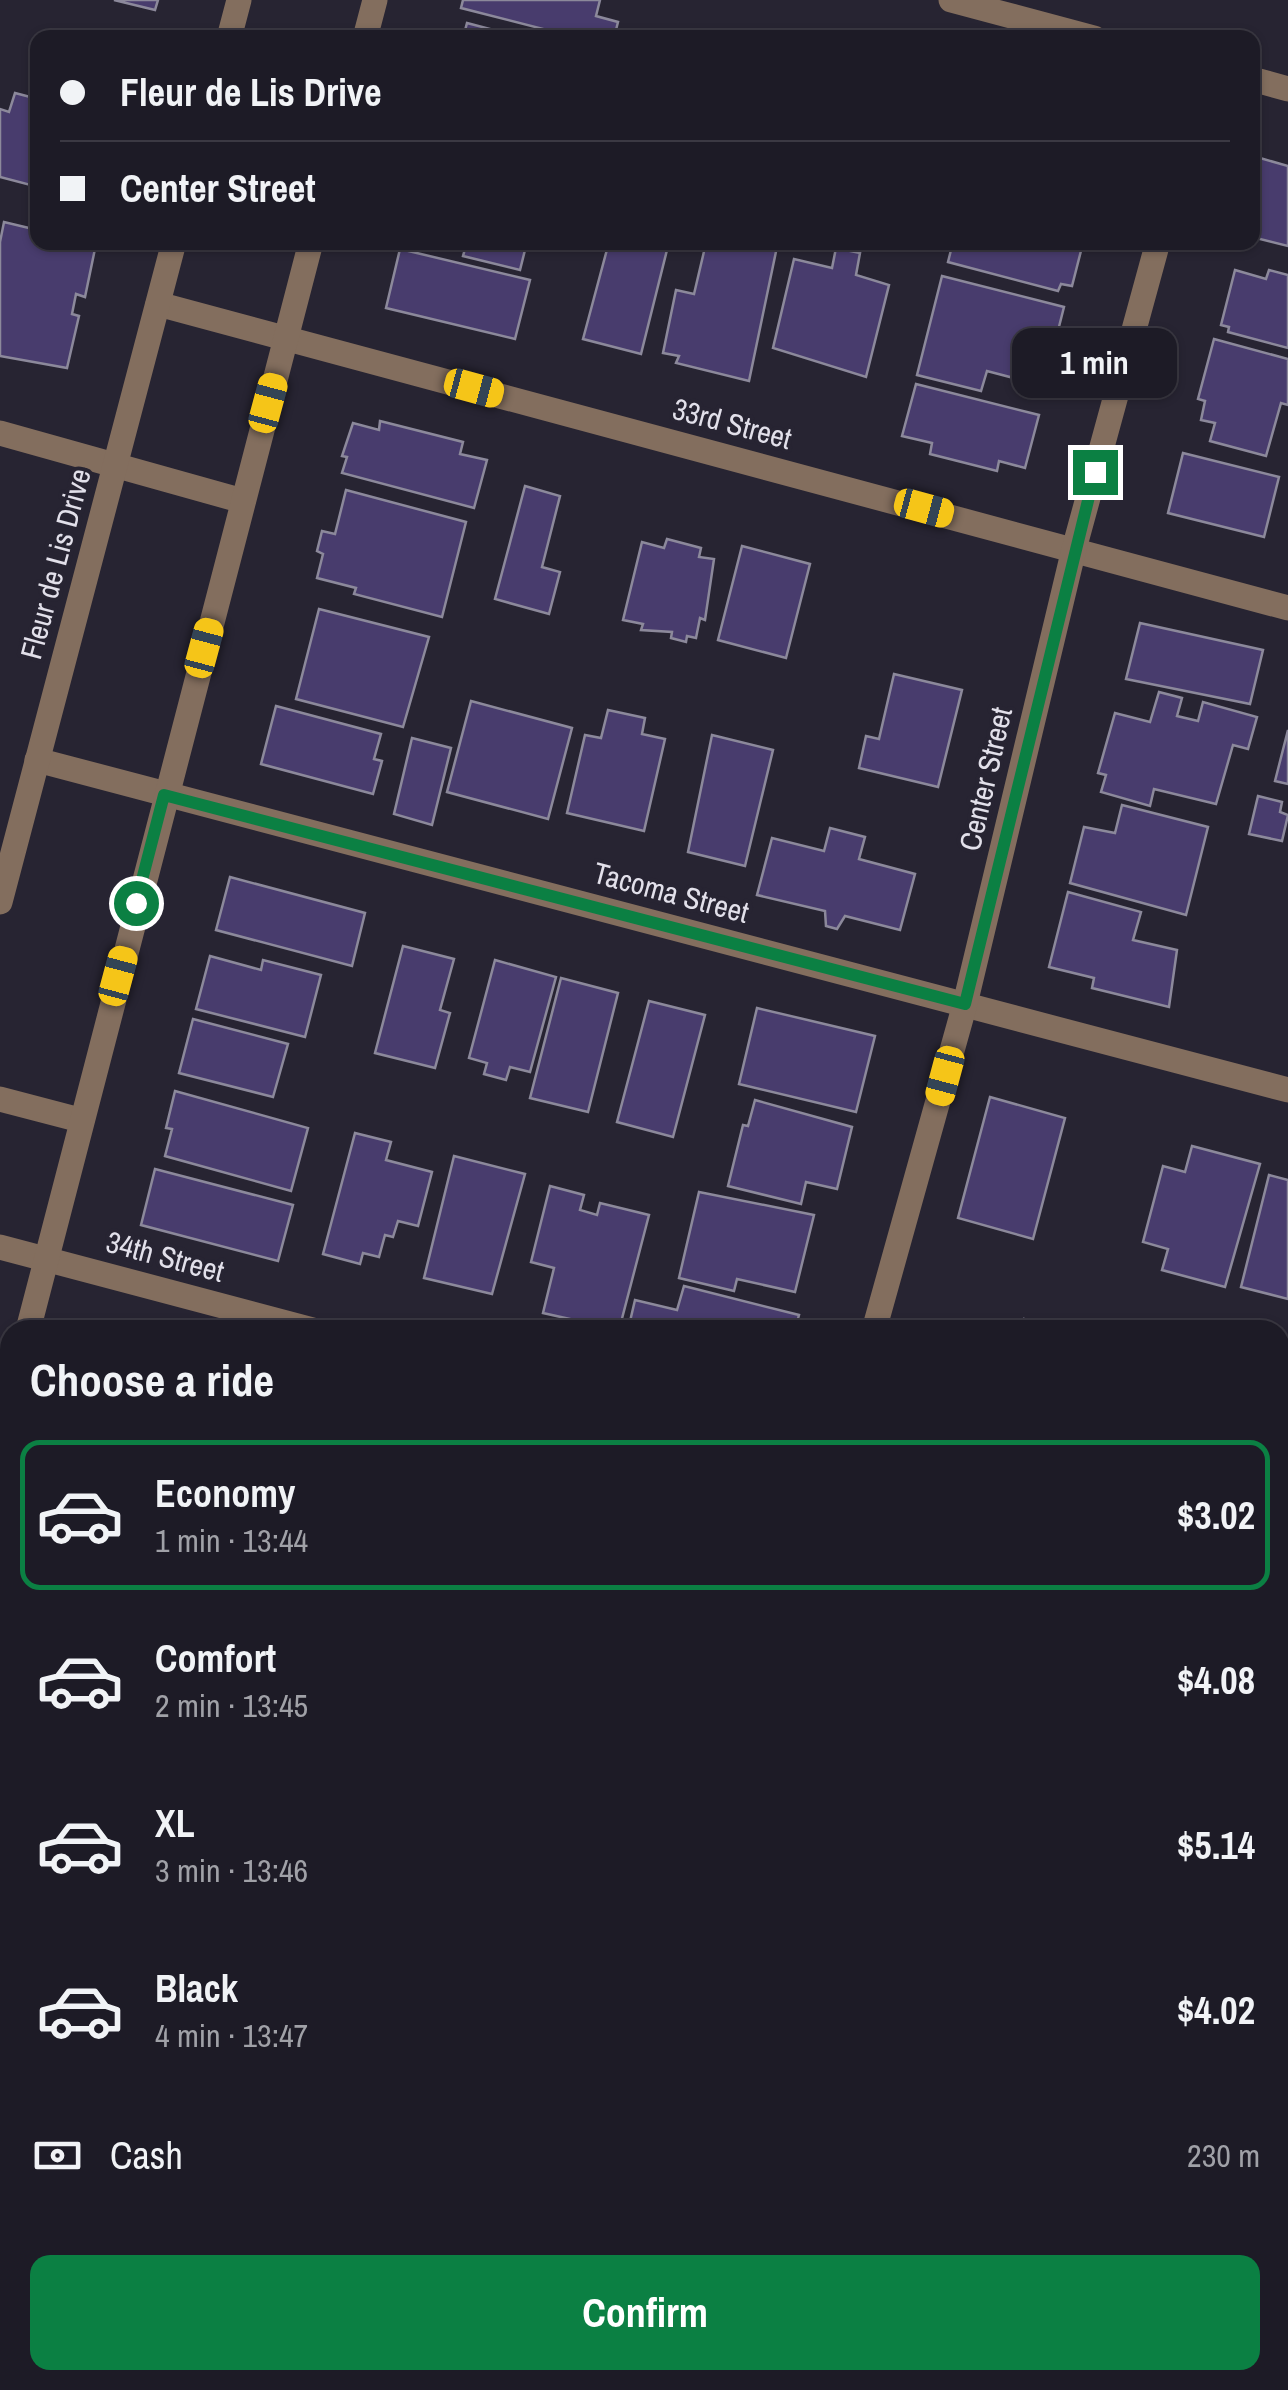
<!DOCTYPE html>
<html lang="en">
<head>
<meta charset="utf-8">
<style>
  body { margin:0; font-family:"Archivo Narrow",sans-serif; background:#25242e; color:#f1f3f6; height:100vh; display:flex; flex-direction:column; font-size:38px; white-space:nowrap }
  * { box-sizing:border-box; margin:0 }
  p { font-size:32px; color:#a0a1a7 }
  .icon { flex:none; width:55px; height:55px; fill:none; stroke:currentColor; stroke-width:2; stroke-linecap:round; stroke-linejoin:round }
  .map { position:relative; flex:1; overflow:hidden }
  .sheet { position:absolute; left:0px; top:1320px; width:1290px; height:1070px; display:flex; flex-direction:column; background:#1d1b26; border-radius:30px 30px 0 0; box-shadow:0 2px 8px #0004,0 0 0 2px #3b3943 }
  .sheet>* { flex:none }
  .guide { position:absolute; left:30px; top:30px; width:1230px; height:220px; border-radius:20px; box-shadow:0 2px 8px #0004,0 0 0 2px #3b3943; display:grid; align-content:center; height:220px; padding:0 30px; background:#1d1b26 }
  .end { position:absolute; width:45px; height:45px; margin:-22px; border:12px solid #0b8043; background:#fff; box-shadow:0 0 0 5px #fff }
  .from { border-radius:50% }
  .bubble { position:absolute; height:70px; border-radius:20px; background:#1d1b26; box-shadow:0 2px 8px #0004,0 0 0 2px #3b3943; font-size:32px; font-weight:700; line-height:70px; text-align:center }
  .car { position:absolute; width:30px; height:60px; margin:-30px -15px; border-radius:12px; box-shadow:0 0 8px 2px #0007; background:linear-gradient(#f5c518 24%,#345 0 40%,#f5c518 0 76%,#345 0 86%,#f5c518 0) }
  .guide b { display:flex; align-items:center; gap:35px; height:95px; font-size:38px }
  .guide b+b { border-top:2px solid #3b3943 }
  .guide i { width:25px; height:25px; background:#f1f3f6 }
  ul { padding:0; list-style:none }
  li { display:flex; align-items:center; gap:30px; height:150px; margin:0 20px 15px; padding:0 10px; border:5px solid transparent; border-radius:20px }
  li div { flex:1 }
  li b { display:block; font-size:38px }
  li em { font-style:normal; font-weight:700 }
  li.current { border-color:#0b8043 }
  li>.icon { width:90px; height:90px; stroke-width:1.5 }
  h2 { padding:0 30px; font-size:45px; line-height:120px }
  .pay { display:flex; align-items:center; gap:25px; height:110px; padding:0 30px; font-size:38px }
  .pay p { margin-inline-start:auto }
  .button { display:flex; gap:20px; margin-top:auto; padding:20px 30px }
  .button a { flex:1; height:115px; border-radius:20px; background:#0b8043; color:#fff; font-size:40px; font-weight:700; line-height:115px; text-align:center }
  .map>svg:first-child { display:block }
  .building { fill:#483c6d; stroke:#8c899b; stroke-width:2.5 }
  .lines { fill:none; stroke-linecap:round; stroke-linejoin:round }
  .minor { stroke:#836e5e; stroke-width:25 }
  .route { stroke:#0b8043; stroke-width:12 }
  .labels { text-anchor:middle; stroke-width:8; stroke-linejoin:round; paint-order:stroke }
  .street-label { font-size:30px; fill:#e2e0ea; stroke:#272432 }
</style>
</head>
<body>
<div class="map">
<svg width="1288" height="2390" viewBox="0 0 1288 2390">
  <rect width="100%" height="100%" fill="#272432"/>
  <g class="building">
    <polygon points="114,0 158,0 155,10"/>
    <polygon points="463,0 600,0 596,16 618,22 614,38 578,38 461,8"/>
    <polygon points="467,23 524,38 463,38"/>
    <polygon points="15,93 38,99 38,187 0,177 0,109 9,112"/>
    <polygon points="1260,158 1288,166 1288,246 1252,237 1252,188"/>
    <polygon points="32,220 38,222 38,242 96,244 85,297 76,294 72,314 79,316 67,368 0,356 0,242 4,222 29,228"/>
    <polygon points="467,242 527,242 520,270 463,256"/>
    <polygon points="609,242 669,242 641,354 583,339"/>
    <polygon points="731,242 778,242 749,381 676,363 679,356 663,353 676,290 694,294 706,243 730,248"/>
    <polygon points="953,242 1081,242 1083,243 1072,286 1061,284 1058,291 948,262"/>
    <polygon points="836,248 860,253 856,275 889,285 866,377 773,348 794,259 832,268"/>
    <polygon points="400,249 530,280 515,339 386,308"/>
    <polygon points="1235,270 1266,279 1269,270 1288,275 1288,348 1228,332 1229,327 1221,325"/>
    <polygon points="942,276 1064,307 1044,386 987,371 981,391 917,375"/>
    <polygon points="1214,339 1288,359 1288,405 1281,403 1266,456 1210,441 1215,423 1201,420 1205,401 1198,399"/>
    <polygon points="916,384 1039,415 1025,468 999,461 997,471 930,454 932,443 902,436"/>
    <polygon points="380,421 463,442 460,454 487,460 474,508 342,473 347,457 342,456 353,423 379,430"/>
    <polygon points="1183,453 1279,477 1264,537 1168,513"/>
    <polygon points="525,486 560,496 542,567 560,572 549,614 495,599"/>
    <polygon points="346,490 466,522 442,617 354,594 356,588 317,578 323,554 317,551 322,531 335,534"/>
    <polygon points="667,539 701,548 699,557 714,559 705,620 700,618 696,638 687,636 686,642 671,638 672,632 641,630 643,624 623,620 642,542 664,548"/>
    <polygon points="742,546 810,564 786,658 718,640"/>
    <polygon points="319,609 429,637 403,727 296,699"/>
    <polygon points="1140,623 1263,650 1250,704 1126,679"/>
    <polygon points="894,674 962,690 938,787 859,768 866,736 879,739"/>
    <polygon points="1159,692 1182,698 1177,716 1198,721 1203,702 1257,717 1248,749 1233,745 1216,804 1154,789 1150,806 1101,792 1106,775 1098,773 1115,713 1150,722"/>
    <polygon points="471,701 572,728 548,819 447,792"/>
    <polygon points="276,706 381,734 374,759 382,761 373,794 261,764"/>
    <polygon points="608,710 645,718 642,734 665,739 644,831 567,813 585,735 601,738"/>
    <polygon points="1288,730 1288,784 1275,781"/>
    <polygon points="712,735 773,750 745,866 688,852"/>
    <polygon points="412,738 451,748 432,825 394,814"/>
    <polygon points="1258,796 1282,802 1280,812 1288,815 1282,841 1249,834"/>
    <polygon points="1122,805 1208,827 1186,915 1070,883 1084,827 1115,833"/>
    <polygon points="830,828 865,837 859,859 915,874 900,930 845,916 837,929 826,926 825,911 757,895 772,838 824,851"/>
    <polygon points="230,877 365,913 352,966 216,930"/>
    <polygon points="1068,892 1141,912 1133,940 1177,950 1169,1007 1092,988 1094,978 1049,967"/>
    <polygon points="403,946 454,959 440,1010 450,1013 435,1068 375,1053"/>
    <polygon points="210,956 261,970 263,960 321,975 305,1037 196,1009"/>
    <polygon points="495,960 556,977 530,1072 510,1067 506,1080 484,1074 487,1063 469,1058"/>
    <polygon points="561,978 618,993 588,1112 530,1098"/>
    <polygon points="649,1001 705,1015 673,1137 617,1122"/>
    <polygon points="757,1008 875,1036 856,1112 739,1084"/>
    <polygon points="193,1019 288,1044 273,1097 179,1073"/>
    <polygon points="175,1091 308,1128 291,1191 165,1156 172,1129 166,1128"/>
    <polygon points="990,1097 1065,1118 1033,1239 958,1218"/>
    <polygon points="755,1100 852,1127 837,1189 806,1182 801,1204 728,1186 743,1125 748,1126"/>
    <polygon points="355,1133 391,1142 386,1160 432,1172 418,1226 398,1221 393,1237 385,1235 379,1257 363,1253 360,1264 323,1254"/>
    <polygon points="1192,1146 1260,1164 1225,1287 1162,1270 1168,1249 1143,1242 1163,1166 1185,1172"/>
    <polygon points="454,1156 525,1174 492,1294 424,1278"/>
    <polygon points="155,1169 293,1205 278,1261 141,1225"/>
    <polygon points="1269,1175 1288,1180 1288,1299 1241,1287"/>
    <polygon points="550,1186 584,1195 580,1210 597,1215 600,1203 649,1215 619,1330 543,1313 554,1268 531,1262"/>
    <polygon points="699,1192 814,1215 795,1292 737,1279 734,1291 679,1278"/>
    <polygon points="684,1286 799,1315 795,1330 628,1330 635,1300 677,1310"/>
    <polygon points="1024,1319 1069,1330 1021,1330"/>
    <polygon points="1280,1403 1288,1405 1288,1496 1280,1494"/>
    <polygon points="1280,1665 1288,1667 1288,1766 1281,1785"/>
    <polygon points="0,1799 10,1802 10,1975 0,1972"/>
    <polygon points="1280,1870 1288,1872 1288,1903 1280,1931"/>
    <polygon points="0,1996 10,1998 10,2171 0,2168"/>
    <polygon points="1280,2143 1288,2145 1288,2230 1280,2228"/>
    <polygon points="1280,2241 1288,2243 1288,2350 1280,2348"/>
    <polygon points="1280,2362 1288,2364 1288,2390 1182,2389 1184,2380 1280,2380"/>
    <polygon points="12,2380 72,2380 69,2390 9,2390"/>
    <polygon points="88,2380 141,2380 138,2390 86,2390"/>
    <polygon points="169,2380 217,2380 214,2390 167,2390"/>
    <polygon points="1008,2380 1080,2380 1077,2390 1005,2390"/>
    <polygon points="1085,2380 1148,2380 1145,2390 1082,2390"/>
  </g>
  <g class="lines">
    <g class="minor">
      <polyline points="951,0 1094,38"/>
      <polyline points="229,38 239,0"/>
      <polyline points="365,38 375,0"/>
      <polyline points="1252,79 1288,89"/>
      <polyline points="158,304 1288,608"/>
      <polyline points="0,433 243,501"/>
      <polyline points="37,760 1288,1090"/>
      <polyline points="0,902 174,242"/>
      <polyline points="0,1099 80,1120"/>
      <polyline points="0,1247 313,1330"/>
      <polyline points="28,1330 311,242"/>
      <polyline points="874,1330 965,1004 1074,549 1158,242"/>
      <polyline points="0,1439 10,1400"/>
      <polyline points="1280,1586 1288,1588"/>
      <polyline points="0,1742 10,1744"/>
      <polyline points="1280,2083 1288,2086"/>
      <polyline points="0,2229 10,2231"/>
      <polyline points="575,2380 613,2390"/>
    </g>
  </g>
  <g class="lines">
    <polyline class="route" points="136,903 164,795 965,1004 1095,472"/>
  </g>
  <g class="labels">
    <g class="street-label">
      <text transform="translate(732 424) rotate(15)" y="10">33rd Street</text>
      <text transform="translate(56 564) rotate(-75)" y="10">Fleur de Lis Drive</text>
      <text transform="translate(986 779) rotate(-77)" y="10">Center Street</text>
      <text transform="translate(671 893) rotate(15)" y="10">Tacoma Street</text>
      <text transform="translate(165 1257) rotate(15)" y="10">34th Street</text>
    </g>
  </g>
</svg>
<i class="end from" style="left:136px;top:903px"></i>
<i class="end" style="left:1095px;top:472px"></i>
<div class="bubble" style="left:1012px;top:328px;width:165px">1 min</div>
<i class="car" style="left:474px;top:388px;rotate:105deg"></i>
<i class="car" style="left:268px;top:403px;rotate:15deg"></i>
<i class="car" style="left:924px;top:508px;rotate:105deg"></i>
<i class="car" style="left:204px;top:648px;rotate:15deg"></i>
<i class="car" style="left:118px;top:976px;rotate:15deg"></i>
<i class="car" style="left:945px;top:1076px;rotate:195deg"></i>
<div class="guide">
<b><i class="from"></i>Fleur de Lis Drive</b>
<b><i></i>Center Street</b>
</div>
<section class="sheet">
<h2>Choose a ride</h2>
<ul>
<li class="current"><svg class="icon" aria-label="car" viewBox="0 0 24 24"><path d="M5 17H2v-5l4-1 3-4h7l3 4 3 1v5h-3M9 17h6M6 11h13"/><circle cx="7" cy="17" r="2"/><circle cx="17" cy="17" r="2"/></svg><div><b>Economy</b><p>1 min · 13:44</p></div><em>$3.02</em></li>
<li><svg class="icon" aria-label="car" viewBox="0 0 24 24"><path d="M5 17H2v-5l4-1 3-4h7l3 4 3 1v5h-3M9 17h6M6 11h13"/><circle cx="7" cy="17" r="2"/><circle cx="17" cy="17" r="2"/></svg><div><b>Comfort</b><p>2 min · 13:45</p></div><em>$4.08</em></li>
<li><svg class="icon" aria-label="car" viewBox="0 0 24 24"><path d="M5 17H2v-5l4-1 3-4h7l3 4 3 1v5h-3M9 17h6M6 11h13"/><circle cx="7" cy="17" r="2"/><circle cx="17" cy="17" r="2"/></svg><div><b>XL</b><p>3 min · 13:46</p></div><em>$5.14</em></li>
<li><svg class="icon" aria-label="car" viewBox="0 0 24 24"><path d="M5 17H2v-5l4-1 3-4h7l3 4 3 1v5h-3M9 17h6M6 11h13"/><circle cx="7" cy="17" r="2"/><circle cx="17" cy="17" r="2"/></svg><div><b>Black</b><p>4 min · 13:47</p></div><em>$4.02</em></li>
</ul>
<div class="pay"><svg class="icon" aria-label="cash" viewBox="0 0 24 24"><path d="M3 7h18v10H3z"/><circle cx="12" cy="12" r="2"/></svg>Cash<p>230 m</p></div>
<div class="button"><a>Confirm</a></div>
</section>
</div>
</body>
</html>
